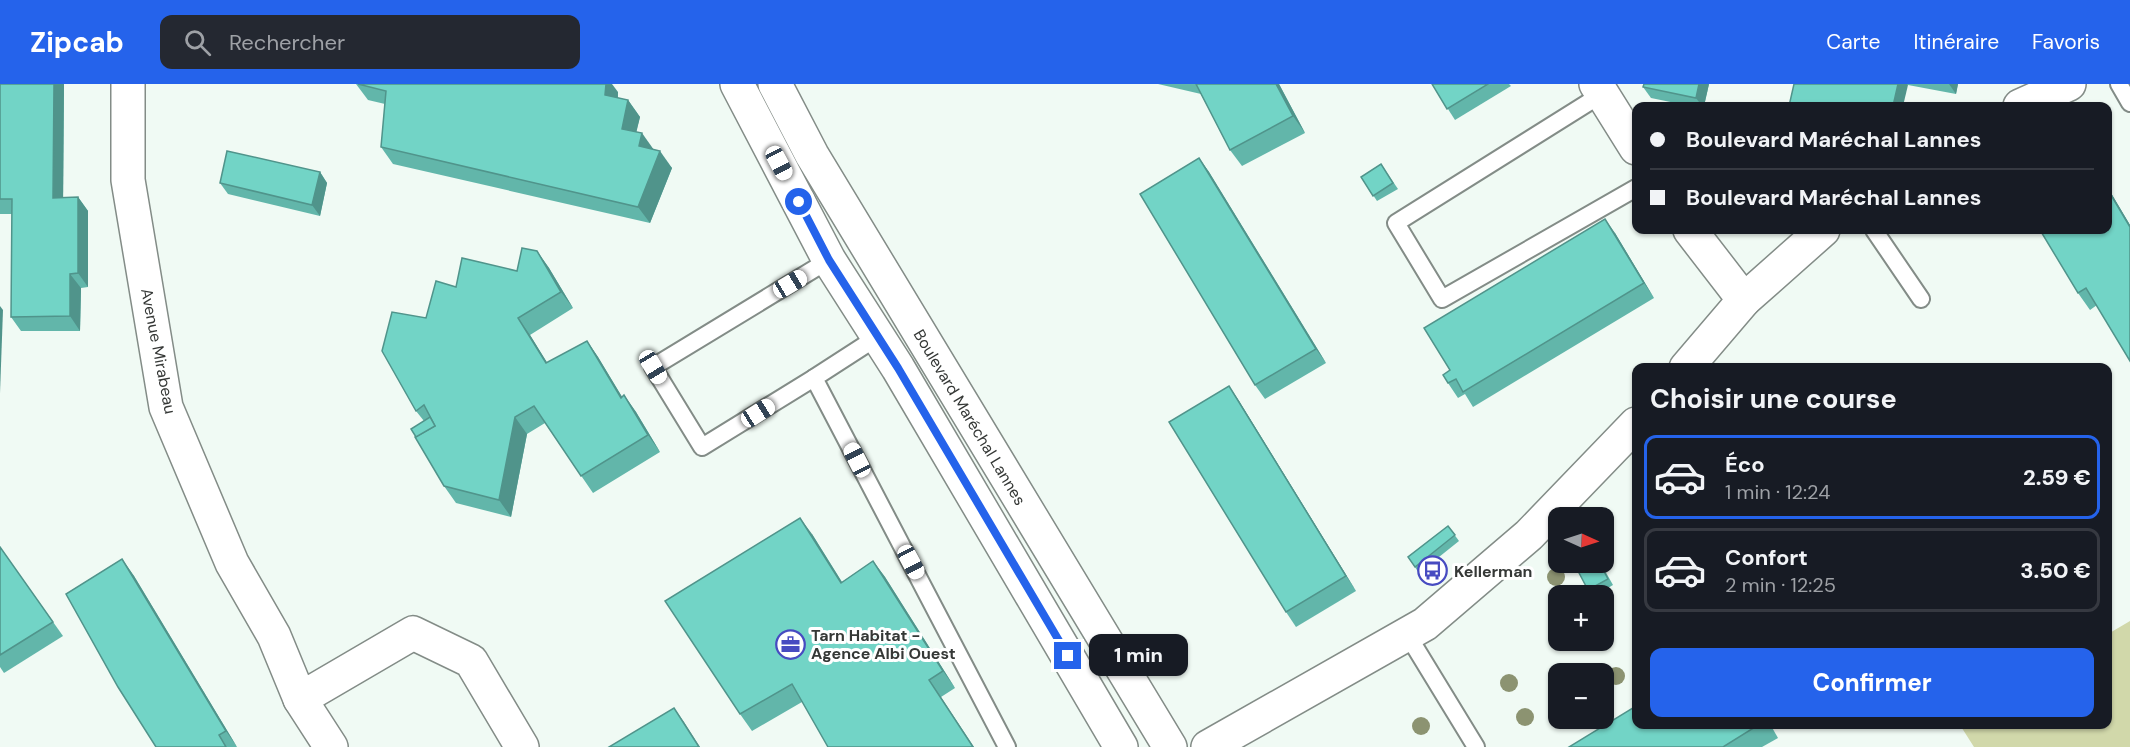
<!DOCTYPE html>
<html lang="fr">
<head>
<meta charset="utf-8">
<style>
  body { margin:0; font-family:"DM Sans",sans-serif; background:#242831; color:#f1f3f6; height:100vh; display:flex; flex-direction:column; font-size:22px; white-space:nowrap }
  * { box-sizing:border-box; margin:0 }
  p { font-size:20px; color:#9ea1a6 }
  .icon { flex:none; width:33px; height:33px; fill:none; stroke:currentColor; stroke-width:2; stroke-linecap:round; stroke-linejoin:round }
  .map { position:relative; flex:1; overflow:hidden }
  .panel { position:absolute; left:1632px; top:279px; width:480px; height:366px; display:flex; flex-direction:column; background:#171b24; border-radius:12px; box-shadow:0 2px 4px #0004 }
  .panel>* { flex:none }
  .top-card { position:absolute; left:1632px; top:18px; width:480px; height:132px; border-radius:12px; box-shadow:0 2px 4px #0004; display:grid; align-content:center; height:132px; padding:0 18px; background:#171b24 }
  .needle { width:39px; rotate:93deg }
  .fabs { position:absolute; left:1548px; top:423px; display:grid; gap:12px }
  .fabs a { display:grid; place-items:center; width:66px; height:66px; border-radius:12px; background:#171b24; box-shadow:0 2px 4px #0004; font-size:30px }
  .end { position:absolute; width:27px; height:27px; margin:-14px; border:8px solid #2563eb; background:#fff; box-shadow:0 0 0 3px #fff }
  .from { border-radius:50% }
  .bubble { position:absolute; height:42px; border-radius:12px; background:#171b24; box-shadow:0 2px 4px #0004; font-size:20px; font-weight:800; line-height:42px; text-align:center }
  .car { position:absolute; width:18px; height:36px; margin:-18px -9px; border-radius:8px; box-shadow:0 0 4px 2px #0007; background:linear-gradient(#fff 24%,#345 0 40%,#fff 0 76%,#345 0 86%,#fff 0) }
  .top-card b { display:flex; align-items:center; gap:21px; height:57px; font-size:22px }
  .top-card b+b { border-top:2px solid #363941 }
  .top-card i { width:15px; height:15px; background:#f1f3f6 }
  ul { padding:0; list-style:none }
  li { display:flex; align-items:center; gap:18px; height:84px; margin:0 12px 9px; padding:0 6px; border:3px solid #363941; border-radius:12px }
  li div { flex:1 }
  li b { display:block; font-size:22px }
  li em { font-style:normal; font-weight:800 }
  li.active { border-color:#2563eb }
  li>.icon { width:54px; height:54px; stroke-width:1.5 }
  h2 { padding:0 18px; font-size:27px; line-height:72px }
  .button { display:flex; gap:12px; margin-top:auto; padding:12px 18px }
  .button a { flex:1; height:69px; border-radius:12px; background:#2563eb; color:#fff; font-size:24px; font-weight:800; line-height:69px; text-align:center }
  header { display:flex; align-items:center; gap:36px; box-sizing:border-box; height:84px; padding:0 30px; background:#2563eb; color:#fff }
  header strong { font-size:28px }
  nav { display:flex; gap:33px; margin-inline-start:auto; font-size:21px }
  .search { width:420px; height:54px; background:#242831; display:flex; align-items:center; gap:15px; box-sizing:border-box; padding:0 21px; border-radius:12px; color:#9ea1a6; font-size:22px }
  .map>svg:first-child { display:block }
  .green { fill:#d1d8aa }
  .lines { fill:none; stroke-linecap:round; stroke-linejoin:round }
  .service-casing { stroke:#838c87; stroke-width:20 }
  .minor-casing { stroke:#838c87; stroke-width:36 }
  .secondary-casing { stroke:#838c87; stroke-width:36 }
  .service { stroke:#fff; stroke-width:16 }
  .minor { stroke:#fff; stroke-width:33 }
  .secondary { stroke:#fff; stroke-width:33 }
  .tree { fill:#8c9371 }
  .wall { fill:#62b6aa }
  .shaded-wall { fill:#50948b }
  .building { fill:#72d4c6; stroke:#50948b; stroke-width:1.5 }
  .route { stroke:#2563eb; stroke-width:8 }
  .labels { text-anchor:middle; stroke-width:6; stroke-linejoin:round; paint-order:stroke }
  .street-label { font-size:16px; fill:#353836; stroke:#fff }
  .poi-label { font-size:16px; font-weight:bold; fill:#353836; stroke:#fff; text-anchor:start }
</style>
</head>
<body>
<header>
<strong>Zipcab</strong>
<div class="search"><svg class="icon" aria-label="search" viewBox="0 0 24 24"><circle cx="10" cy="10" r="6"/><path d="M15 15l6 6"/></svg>Rechercher</div>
<nav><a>Carte</a><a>Itinéraire</a><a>Favoris</a></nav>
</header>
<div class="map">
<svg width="2130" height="663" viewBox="0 0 2130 663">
  <rect width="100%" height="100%" fill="#f0faf4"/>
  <polygon class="green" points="2130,537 2130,663 1974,663 1960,641 2108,640 2108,550"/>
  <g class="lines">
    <defs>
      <g id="service">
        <polyline points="2119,0 2130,19"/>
        <polyline points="1602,10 1396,139 1442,215 1636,104"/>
        <polyline points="1874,146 1921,215"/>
        <polyline points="879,252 814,294 1007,663"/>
        <polyline points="814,294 702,363 653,283 829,176"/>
        <polyline points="1407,550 1476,663"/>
      </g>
      <g id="minor">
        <polyline points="128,0 128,96 166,323 232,479 274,552 300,615 331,663"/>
        <polyline points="1596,0 1636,64"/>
        <polyline points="2020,22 2069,0"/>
        <polyline points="1690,146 1744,216"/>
        <polyline points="1686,284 1744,216 1823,146"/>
        <polyline points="300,615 413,549 471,577 522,663"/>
        <polyline points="1208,663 1425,540 1529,451 1636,340"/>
      </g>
      <g id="secondary">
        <polyline points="737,0 829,176 898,284 1121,663"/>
        <polyline points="775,0 812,71 1170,663"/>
      </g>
    </defs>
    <use href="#service" class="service-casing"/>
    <use href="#minor" class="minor-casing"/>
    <use href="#secondary" class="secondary-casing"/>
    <use href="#service" class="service"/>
    <use href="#minor" class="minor"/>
    <use href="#secondary" class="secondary"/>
  </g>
  <g class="tree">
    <circle cx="1556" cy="493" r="9"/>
    <circle cx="1616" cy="592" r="9"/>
    <circle cx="1509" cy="599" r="9"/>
    <circle cx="1525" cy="633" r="9"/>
    <circle cx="1421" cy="642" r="9"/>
  </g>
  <g class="wall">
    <polygon points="0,0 64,0 63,113 78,113 88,127 88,203 81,204 80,247 21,247 11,233 12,130 0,130"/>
    <polygon points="356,0 618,8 618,14 628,16 640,33 636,48 672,84 650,139 393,80 381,63 385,20 368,16"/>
    <polygon points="1158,0 1279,0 1305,49 1242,82 1230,66 1201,10"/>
    <polygon points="1432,0 1509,0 1511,2 1455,36"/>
    <polygon points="1709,0 1704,22 1690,22 1651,14 1643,3"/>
    <polygon points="1794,0 1958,0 1956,10 1908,1"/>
    <polygon points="1199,74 1209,88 1326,279 1265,315 1255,301"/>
    <polygon points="1381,80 1398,105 1377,117 1361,93"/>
    <polygon points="320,88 327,99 320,132 228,110 220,99"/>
    <polygon points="2108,104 2130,141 2097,221 2090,226 2078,209 2108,146"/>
    <polygon points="1615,149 1654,214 1473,323 1465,310 1458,314 1448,299 1450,286"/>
    <polygon points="537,167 549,184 573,224 530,251 547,279 587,257 598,273 622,313 624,311 636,328 660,368 593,409 545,339 527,350 511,433 456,419 444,402 416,353 424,337 416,327 426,234 456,203 517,187"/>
    <polygon points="1229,302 1239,317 1356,507 1296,543 1286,528"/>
    <polygon points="1448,442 1459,457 1419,489 1408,473"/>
    <polygon points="812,450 842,498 873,477 885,493 955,604 941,613 802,618 752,647 740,630"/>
    <polygon points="0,463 63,552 4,589 0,583"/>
    <polygon points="122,475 134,492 237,663 156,663"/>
    <polygon points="1588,478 1600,478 1613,501 1594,512 1592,512 1588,506"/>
    <polygon points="1636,640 1770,640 1778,654 1762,663 1569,663"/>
  </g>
  <g class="shaded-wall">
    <polygon points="54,0 64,0 63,128 53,114"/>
    <polygon points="606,0 612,0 618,8 617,28 605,11"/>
    <polygon points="1276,0 1279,0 1305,49 1293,32"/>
    <polygon points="1699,0 1709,0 1704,22 1702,22 1696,14"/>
    <polygon points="1898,0 1907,0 1908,1 1903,22 1893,22"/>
    <polygon points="1949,0 1958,0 1956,10"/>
    <polygon points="628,16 640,33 633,62 622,45"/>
    <polygon points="642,49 654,66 639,62"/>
    <polygon points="660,67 672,84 650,139 638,123"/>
    <polygon points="1199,74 1209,88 1326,279 1316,265"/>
    <polygon points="320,88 327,99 320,132 312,121"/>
    <polygon points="2108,104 2130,141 2130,143 2108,106"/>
    <polygon points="78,113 88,127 88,203 78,189"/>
    <polygon points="1605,135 1615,149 1654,214 1644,199"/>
    <polygon points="537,167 549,184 573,224 561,208"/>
    <polygon points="70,190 81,204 80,247 70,232"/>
    <polygon points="0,222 3,226 0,309"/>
    <polygon points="518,234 530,251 558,296 546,279"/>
    <polygon points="587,257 598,273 633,331 621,314"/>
    <polygon points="1229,302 1239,317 1356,507 1346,492"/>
    <polygon points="624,311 636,328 660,368 648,351"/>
    <polygon points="515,333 527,350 511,433 499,416"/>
    <polygon points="800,434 812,450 853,516 841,499"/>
    <polygon points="122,475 134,492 237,663 226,647"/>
    <polygon points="873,477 885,493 955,604 943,587"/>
    <polygon points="929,596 941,613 974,663 973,663"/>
    <polygon points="674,624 684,638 700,663 699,663"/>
  </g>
  <g class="building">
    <polygon points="0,0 54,0 53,114 78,113 78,189 70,190 70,232 11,233 12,115 0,115"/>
    <polygon points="358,0 606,0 605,11 628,16 622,45 642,49 639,62 660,67 638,123 381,63 386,7"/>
    <polygon points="1196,0 1276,0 1293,32 1230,66"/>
    <polygon points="1432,0 1488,0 1447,25"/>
    <polygon points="1644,0 1699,0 1696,14 1643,3"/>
    <polygon points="1794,0 1898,0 1893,22 1789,22"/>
    <polygon points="227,67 320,88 312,121 220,99"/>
    <polygon points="1199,74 1316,265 1255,301 1140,110"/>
    <polygon points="1381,80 1393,99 1373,112 1361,93"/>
    <polygon points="2108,106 2130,143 2130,277 2086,204 2078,209 2040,146 2108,146"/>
    <polygon points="1605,135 1644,199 1463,308 1456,295 1448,299 1443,291 1450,286 1424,244"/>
    <polygon points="522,164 537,167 561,208 518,234 546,279 587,257 621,314 624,311 648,351 581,392 534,322 515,333 499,416 444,402 415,353 435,342 424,321 416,327 382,267 392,228 426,234 436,197 456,203 462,174 517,187"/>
    <polygon points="1229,302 1346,492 1286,528 1169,338"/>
    <polygon points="430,333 435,342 416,353 411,345"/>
    <polygon points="800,434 841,499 873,477 943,587 929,596 973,663 828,663 792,600 740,630 665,517"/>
    <polygon points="1448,442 1455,451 1415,483 1408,473"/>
    <polygon points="0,463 53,538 0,571"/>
    <polygon points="122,475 226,647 219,651 226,663 156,663 118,603 66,510"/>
    <polygon points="1588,478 1599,478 1608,495 1588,506 1577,485"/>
    <polygon points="1636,622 1636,640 1760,640 1723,663 1569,663"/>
    <polygon points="674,624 699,663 609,663"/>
  </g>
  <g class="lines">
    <polyline class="route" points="799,118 829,176 898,284 1068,572"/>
  </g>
  <defs>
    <symbol id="bus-ring" viewBox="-11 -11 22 22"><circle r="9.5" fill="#fff" stroke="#474bc1" stroke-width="1.5"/><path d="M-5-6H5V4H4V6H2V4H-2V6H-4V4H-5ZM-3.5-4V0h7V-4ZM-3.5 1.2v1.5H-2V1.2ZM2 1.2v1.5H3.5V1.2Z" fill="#474bc1"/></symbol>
    <symbol id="office-ring" viewBox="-11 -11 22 22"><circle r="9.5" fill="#fff" stroke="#474bc1" stroke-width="1.5"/><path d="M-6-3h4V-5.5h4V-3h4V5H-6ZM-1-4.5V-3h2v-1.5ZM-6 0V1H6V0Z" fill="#474bc1"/></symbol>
  </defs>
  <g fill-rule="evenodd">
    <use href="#bus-ring" x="1416" y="470" width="33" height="33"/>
    <use href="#office-ring" x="774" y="544" width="33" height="33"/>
  </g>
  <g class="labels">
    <g class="street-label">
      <text transform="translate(159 267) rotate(79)" y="6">Avenue Mirabeau</text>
      <text transform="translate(970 333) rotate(59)" y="6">Boulevard Maréchal Lannes</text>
    </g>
    <g class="poi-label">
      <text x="1454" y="493">Kellerman</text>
      <text x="811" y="557">Tarn Habitat -<tspan x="811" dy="18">Agence Albi Ouest</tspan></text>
    </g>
  </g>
</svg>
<div class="fabs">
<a><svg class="needle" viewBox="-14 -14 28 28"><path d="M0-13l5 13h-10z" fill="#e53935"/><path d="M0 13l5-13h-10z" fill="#9ea1a6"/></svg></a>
<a>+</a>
<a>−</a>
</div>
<i class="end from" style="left:799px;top:118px"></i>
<i class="end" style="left:1068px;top:572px"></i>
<div class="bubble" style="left:1089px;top:550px;width:99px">1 min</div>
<i class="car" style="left:779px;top:79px;rotate:152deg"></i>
<i class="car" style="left:790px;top:200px;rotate:59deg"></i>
<i class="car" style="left:653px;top:283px;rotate:149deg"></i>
<i class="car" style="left:758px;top:329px;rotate:58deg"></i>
<i class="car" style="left:857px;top:376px;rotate:333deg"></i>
<i class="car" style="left:911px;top:478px;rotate:152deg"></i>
<div class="top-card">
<b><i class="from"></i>Boulevard Maréchal Lannes</b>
<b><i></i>Boulevard Maréchal Lannes</b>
</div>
<section class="panel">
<h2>Choisir une course</h2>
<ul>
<li class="active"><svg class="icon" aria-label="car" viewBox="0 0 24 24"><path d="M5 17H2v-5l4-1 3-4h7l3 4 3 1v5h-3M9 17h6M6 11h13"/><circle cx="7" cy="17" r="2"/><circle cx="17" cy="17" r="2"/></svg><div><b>Éco</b><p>1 min · 12:24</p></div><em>2.59 €</em></li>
<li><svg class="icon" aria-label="car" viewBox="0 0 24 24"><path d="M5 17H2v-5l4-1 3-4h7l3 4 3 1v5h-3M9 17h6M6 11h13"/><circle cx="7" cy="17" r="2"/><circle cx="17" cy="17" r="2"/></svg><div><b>Confort</b><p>2 min · 12:25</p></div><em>3.50 €</em></li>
</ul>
<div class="button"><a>Confirmer</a></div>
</section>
</div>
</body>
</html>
